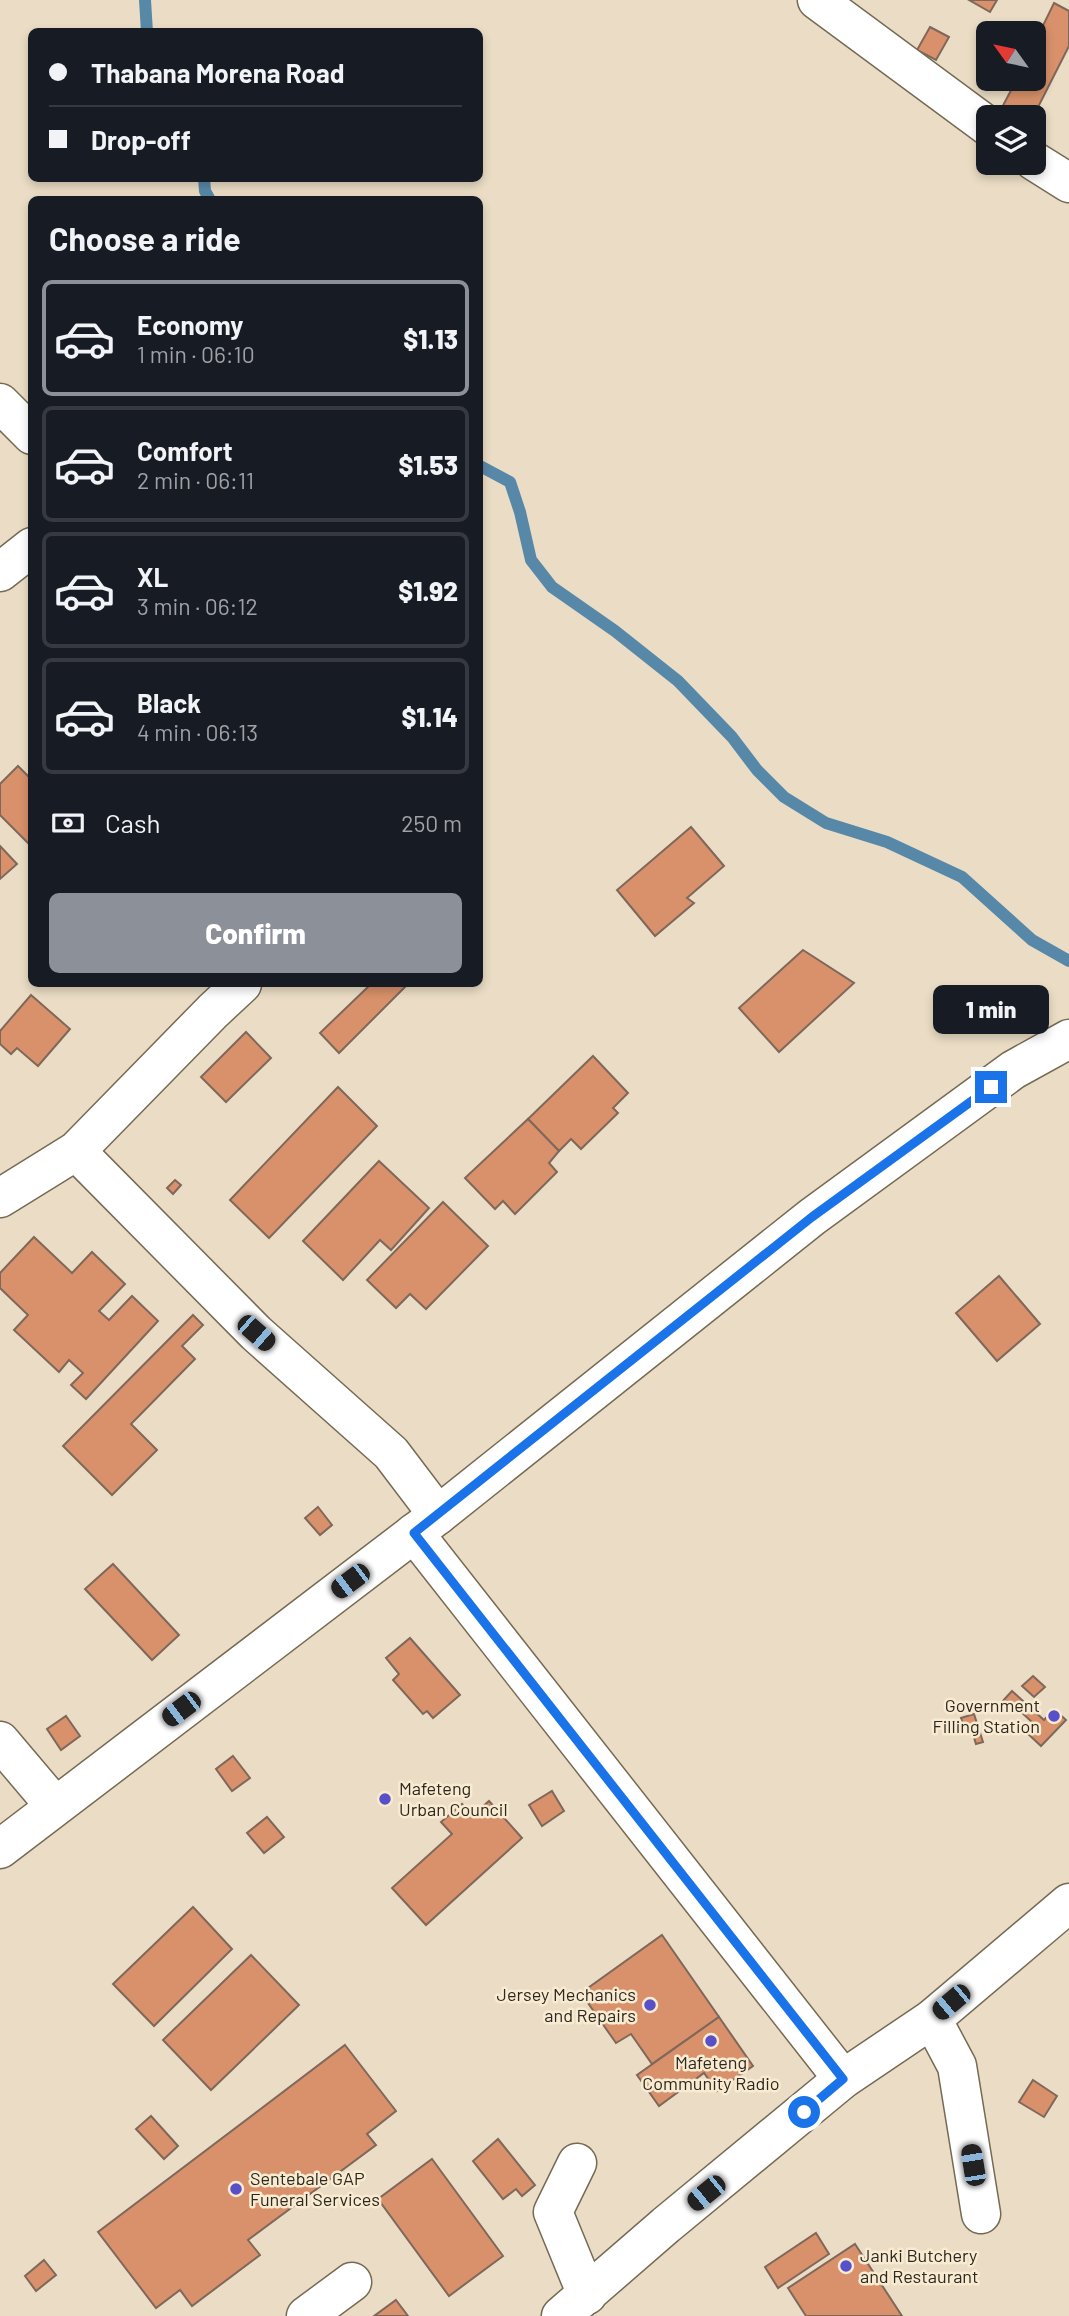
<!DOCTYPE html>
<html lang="en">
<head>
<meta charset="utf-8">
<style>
  body { margin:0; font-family:Barlow,sans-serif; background:#242831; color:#f1f3f6; height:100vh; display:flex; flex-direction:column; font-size:26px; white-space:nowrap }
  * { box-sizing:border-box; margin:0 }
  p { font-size:23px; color:#9ea1a6 }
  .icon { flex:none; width:38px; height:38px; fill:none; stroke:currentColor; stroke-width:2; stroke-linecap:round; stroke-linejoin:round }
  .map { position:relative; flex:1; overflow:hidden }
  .drawer { position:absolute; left:28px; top:196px; width:455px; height:791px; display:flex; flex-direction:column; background:#171b24; border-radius:10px; box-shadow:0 4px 10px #0003 }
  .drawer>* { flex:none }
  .hud { position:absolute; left:28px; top:28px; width:455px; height:154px; border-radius:10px; box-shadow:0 4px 10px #0003; display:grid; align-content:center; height:154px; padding:0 21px; background:#171b24 }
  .needle { width:46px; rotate:303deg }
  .tools { position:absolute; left:976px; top:21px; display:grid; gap:14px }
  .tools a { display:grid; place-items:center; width:70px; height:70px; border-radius:10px; background:#171b24; box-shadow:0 4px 10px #0003; font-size:35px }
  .end { position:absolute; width:32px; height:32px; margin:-16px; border:9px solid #1a73e8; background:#fff; box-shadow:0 0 0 4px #fff }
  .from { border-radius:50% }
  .bubble { position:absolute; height:49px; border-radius:10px; background:#171b24; box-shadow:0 4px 10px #0003; font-size:23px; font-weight:800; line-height:49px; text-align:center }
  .car { position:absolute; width:21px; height:42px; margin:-21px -10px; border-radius:9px; box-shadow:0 0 5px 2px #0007; background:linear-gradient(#222 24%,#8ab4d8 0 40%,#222 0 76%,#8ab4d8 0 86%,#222 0) }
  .hud b { display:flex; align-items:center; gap:24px; height:66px; font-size:26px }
  .hud b+b { border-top:2px solid #363941 }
  .hud i { width:18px; height:18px; background:#f1f3f6 }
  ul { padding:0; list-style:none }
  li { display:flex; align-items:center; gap:21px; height:116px; margin:0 14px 10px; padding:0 7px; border:4px solid #363941; border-radius:10px }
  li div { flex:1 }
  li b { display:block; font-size:26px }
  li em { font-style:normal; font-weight:800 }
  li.current { border-color:#8c9099 }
  li>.icon { width:63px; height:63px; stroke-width:1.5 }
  h2 { padding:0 21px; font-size:32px; line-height:84px }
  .pay { display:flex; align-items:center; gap:18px; height:77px; padding:0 21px; font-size:26px }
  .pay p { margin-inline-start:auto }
  .primary-button { display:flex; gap:14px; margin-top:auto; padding:14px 21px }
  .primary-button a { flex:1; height:80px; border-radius:10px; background:#8c9099; color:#fff; font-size:28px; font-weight:800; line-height:80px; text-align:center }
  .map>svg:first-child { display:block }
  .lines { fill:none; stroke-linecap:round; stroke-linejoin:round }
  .stream { stroke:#5888a8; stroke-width:12 }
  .building { fill:#d8916a; stroke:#7f685b; stroke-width:2 }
  .minor-casing { stroke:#756a54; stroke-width:41 }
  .minor { stroke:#fff; stroke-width:38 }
  .route { stroke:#1a73e8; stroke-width:9 }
  .poi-dot { fill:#5850c8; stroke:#f8ebd1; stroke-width:2.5 }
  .labels { text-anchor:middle; stroke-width:5; stroke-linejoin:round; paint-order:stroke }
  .poi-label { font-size:18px; fill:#2d281f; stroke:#f8ebd1; text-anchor:start }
</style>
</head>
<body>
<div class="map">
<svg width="1069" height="2316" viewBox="0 0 1069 2316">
  <rect width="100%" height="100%" fill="#ebddc5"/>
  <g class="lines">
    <g class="stream">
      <polyline points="145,0 147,32"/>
      <polyline points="204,178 205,191 210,200"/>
      <polyline points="480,466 510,482 520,512 531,560 552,587 615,631 678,681 732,737 757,770 784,797 826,823 887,842 962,877 1032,940 1069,961"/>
    </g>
  </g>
  <g class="building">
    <polygon points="969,0 997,0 990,12"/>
    <polygon points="1054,3 1069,11 1069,46 1033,117 1001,117 998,115 1017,79 1034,79 1034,44"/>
    <polygon points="930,27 949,37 936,60 917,50"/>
    <polygon points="18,766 32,780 32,847 0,815 0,784"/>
    <polygon points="691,827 724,866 687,898 694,903 655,936 617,890"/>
    <polygon points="0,846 17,864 0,879"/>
    <polygon points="803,950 854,983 779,1052 739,1008"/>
    <polygon points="371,984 402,984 405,987 339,1053 320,1033"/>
    <polygon points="31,995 70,1029 38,1066 17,1048 11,1054 0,1044 0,1031"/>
    <polygon points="246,1032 271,1058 226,1102 201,1077"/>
    <polygon points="593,1056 628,1093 613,1108 618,1113 581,1149 571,1139 559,1151 528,1119"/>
    <polygon points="338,1087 377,1126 269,1238 230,1200"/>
    <polygon points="528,1119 559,1151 549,1163 557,1172 515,1214 503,1201 495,1209 465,1178"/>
    <polygon points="379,1161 429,1208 391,1250 380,1240 343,1280 303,1241"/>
    <polygon points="175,1180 181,1185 173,1194 167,1188"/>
    <polygon points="443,1202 488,1246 426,1309 410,1294 396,1308 367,1280"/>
    <polygon points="34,1237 72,1273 92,1252 125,1284 99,1311 109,1320 132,1296 158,1321 86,1399 71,1385 83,1373 69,1360 59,1372 14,1330 28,1315 0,1288 0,1273"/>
    <polygon points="999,1276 1040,1324 997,1361 956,1313"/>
    <polygon points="193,1315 203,1325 182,1346 195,1359 131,1424 157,1450 112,1495 63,1446"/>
    <polygon points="318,1507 332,1525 320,1535 305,1518"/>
    <polygon points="113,1564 179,1635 152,1660 85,1589"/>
    <polygon points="410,1638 460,1695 433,1718 427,1711 423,1714 393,1680 399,1674 386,1658"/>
    <polygon points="1033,1676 1045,1687 1034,1697 1022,1686"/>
    <polygon points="1012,1691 1044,1720 1054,1709 1066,1720 1041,1746 1026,1732 1034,1724 1016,1707 1011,1712 1001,1703"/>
    <polygon points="974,1714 983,1742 976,1744 970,1725 964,1727 961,1718"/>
    <polygon points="66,1716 80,1736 61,1750 47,1729"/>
    <polygon points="233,1756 250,1778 232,1791 216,1769"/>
    <polygon points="552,1791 564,1811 542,1826 529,1805"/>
    <polygon points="489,1801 522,1838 426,1925 392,1888 452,1834 441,1822 462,1804 472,1816"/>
    <polygon points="267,1817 284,1837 264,1853 247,1833"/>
    <polygon points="193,1907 232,1949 154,2026 113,1984"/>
    <polygon points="662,1935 719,2017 652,2064 631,2034 616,2043 581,1993"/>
    <polygon points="251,1955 299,2005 211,2090 163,2040"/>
    <polygon points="719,2017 753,2066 717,2091 704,2073 659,2106 637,2075"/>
    <polygon points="345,2045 396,2111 367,2134 376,2145 248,2240 260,2255 192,2306 180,2290 156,2308 98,2232"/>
    <polygon points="1033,2080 1057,2096 1044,2117 1019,2102"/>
    <polygon points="151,2116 178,2146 164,2159 136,2129"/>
    <polygon points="498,2139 535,2185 522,2196 516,2189 503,2199 473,2161"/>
    <polygon points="432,2159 503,2256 449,2296 378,2199"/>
    <polygon points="816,2233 829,2254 778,2288 765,2267"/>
    <polygon points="855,2244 902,2316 806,2316 788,2288"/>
    <polygon points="44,2260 56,2275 36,2291 25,2276"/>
    <polygon points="396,2300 408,2316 374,2316"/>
  </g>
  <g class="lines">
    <defs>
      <g id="minor">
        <polyline points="817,0 989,127"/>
        <polyline points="1034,161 1069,183"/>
        <polyline points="0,403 32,435"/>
        <polyline points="0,572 32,547"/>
        <polyline points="76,1151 256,1333 391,1453 438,1515"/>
        <polyline points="0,1198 76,1151 213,1011 242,984"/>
        <polyline points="414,1533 843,2079"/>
        <polyline points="0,1741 55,1806"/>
        <polyline points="0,1849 438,1515 812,1217 1013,1070 1069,1039"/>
        <polyline points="932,2019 957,2066 981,2214"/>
        <polyline points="577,2163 553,2212 587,2295"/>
        <polyline points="306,2316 352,2282"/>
        <polyline points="561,2316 666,2225 843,2079 932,2019 1069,1903"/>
      </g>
    </defs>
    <use href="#minor" class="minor-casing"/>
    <use href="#minor" class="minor"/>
  </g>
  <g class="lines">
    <polyline class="route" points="804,2112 843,2079 414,1533 812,1217 991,1087"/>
  </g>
  <g class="poi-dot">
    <circle cx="1054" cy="1716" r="7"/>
    <circle cx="385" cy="1799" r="7"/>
    <circle cx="650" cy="2005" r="7"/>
    <circle cx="711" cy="2041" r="7"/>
    <circle cx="236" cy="2189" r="7"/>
    <circle cx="846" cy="2266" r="7"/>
  </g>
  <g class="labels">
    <g class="poi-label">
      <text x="1040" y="1712" text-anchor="end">Government<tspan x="1040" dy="21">Filling Station</tspan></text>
      <text x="399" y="1795">Mafeteng<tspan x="399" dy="21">Urban Council</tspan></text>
      <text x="636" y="2001" text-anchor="end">Jersey Mechanics<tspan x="636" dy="21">and Repairs</tspan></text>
      <text x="711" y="2069" text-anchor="middle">Mafeteng<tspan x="711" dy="21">Community Radio</tspan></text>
      <text x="250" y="2185">Sentebale GAP<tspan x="250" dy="21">Funeral Services</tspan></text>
      <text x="860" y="2262">Janki Butchery<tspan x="860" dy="21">and Restaurant</tspan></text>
    </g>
  </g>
</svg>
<div class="tools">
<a><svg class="needle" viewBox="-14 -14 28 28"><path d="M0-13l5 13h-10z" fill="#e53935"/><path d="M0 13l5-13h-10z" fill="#9ea1a6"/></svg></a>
<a><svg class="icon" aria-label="layers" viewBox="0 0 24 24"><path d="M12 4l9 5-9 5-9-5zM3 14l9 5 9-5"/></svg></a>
</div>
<i class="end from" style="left:804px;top:2112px"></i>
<i class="end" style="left:991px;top:1087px"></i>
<div class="bubble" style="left:933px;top:985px;width:116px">1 min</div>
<i class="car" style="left:256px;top:1333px;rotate:131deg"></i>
<i class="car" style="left:350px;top:1581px;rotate:233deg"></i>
<i class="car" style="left:181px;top:1709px;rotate:233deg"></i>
<i class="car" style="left:951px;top:2002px;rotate:230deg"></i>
<i class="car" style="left:973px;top:2165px;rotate:351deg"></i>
<i class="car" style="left:706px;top:2193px;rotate:231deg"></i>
<div class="hud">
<b><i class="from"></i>Thabana Morena Road</b>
<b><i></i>Drop-off</b>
</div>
<section class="drawer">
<h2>Choose a ride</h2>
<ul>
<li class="current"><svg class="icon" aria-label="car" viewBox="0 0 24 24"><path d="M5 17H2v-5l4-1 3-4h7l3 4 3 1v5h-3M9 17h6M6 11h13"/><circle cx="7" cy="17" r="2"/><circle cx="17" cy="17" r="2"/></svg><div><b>Economy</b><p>1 min · 06:10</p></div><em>$1.13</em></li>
<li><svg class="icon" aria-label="car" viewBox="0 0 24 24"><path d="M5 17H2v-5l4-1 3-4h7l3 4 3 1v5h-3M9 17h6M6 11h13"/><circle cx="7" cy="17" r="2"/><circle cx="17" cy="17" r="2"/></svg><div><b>Comfort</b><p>2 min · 06:11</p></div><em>$1.53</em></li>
<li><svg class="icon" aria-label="car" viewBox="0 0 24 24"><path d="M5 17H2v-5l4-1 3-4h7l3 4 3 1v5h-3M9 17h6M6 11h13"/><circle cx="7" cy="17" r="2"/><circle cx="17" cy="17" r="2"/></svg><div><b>XL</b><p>3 min · 06:12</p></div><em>$1.92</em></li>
<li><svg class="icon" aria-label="car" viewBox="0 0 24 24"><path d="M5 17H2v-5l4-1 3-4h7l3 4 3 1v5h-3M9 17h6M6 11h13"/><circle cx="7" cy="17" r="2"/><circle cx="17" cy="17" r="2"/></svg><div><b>Black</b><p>4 min · 06:13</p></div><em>$1.14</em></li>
</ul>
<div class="pay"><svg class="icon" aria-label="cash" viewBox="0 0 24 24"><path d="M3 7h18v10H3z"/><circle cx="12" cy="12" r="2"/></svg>Cash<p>250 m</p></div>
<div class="primary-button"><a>Confirm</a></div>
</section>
</div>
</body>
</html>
